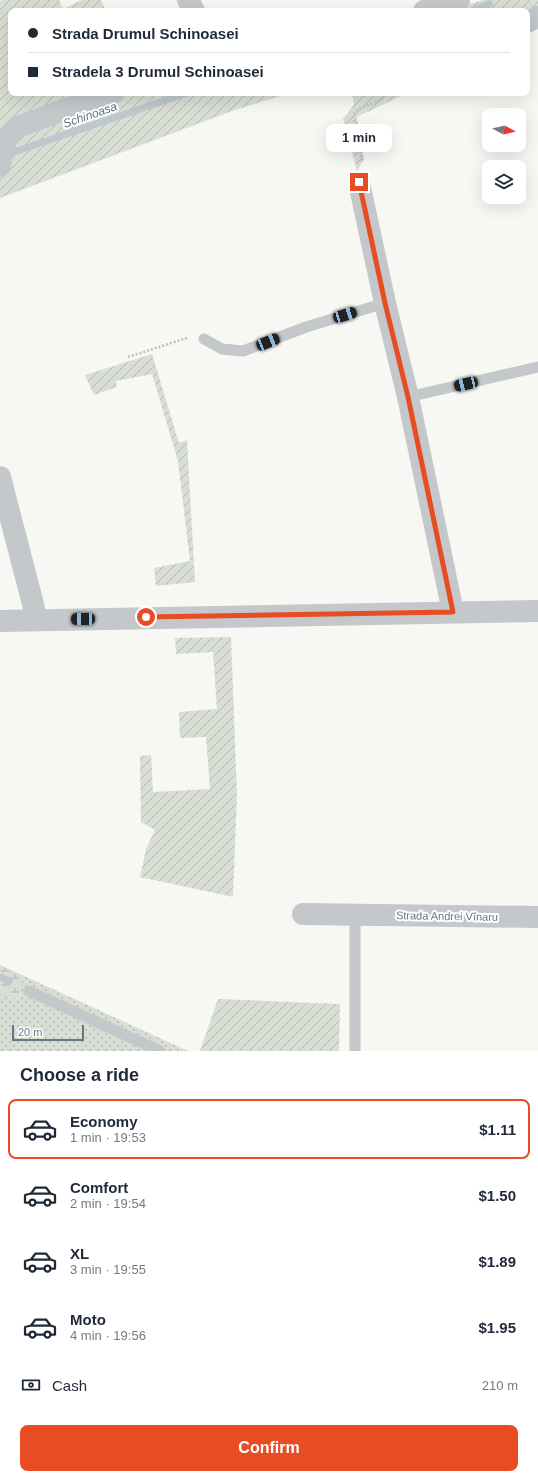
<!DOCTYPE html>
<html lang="en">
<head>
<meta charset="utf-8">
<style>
  body { margin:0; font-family:Arial,sans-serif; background:#f2f2f3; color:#1f2937; height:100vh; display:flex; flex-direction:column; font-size:15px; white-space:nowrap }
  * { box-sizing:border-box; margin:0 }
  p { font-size:13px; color:#747a83 }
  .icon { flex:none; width:22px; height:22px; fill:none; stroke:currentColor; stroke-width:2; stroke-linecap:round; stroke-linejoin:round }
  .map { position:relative; height:1051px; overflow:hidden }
  .panel { display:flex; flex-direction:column; background:#fff; flex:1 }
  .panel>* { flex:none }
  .banner { position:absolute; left:8px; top:8px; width:522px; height:88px; border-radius:8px; box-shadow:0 4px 16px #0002; display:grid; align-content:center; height:88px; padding:0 20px; background:#fff }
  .needle { width:26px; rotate:97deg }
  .tools { position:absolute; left:482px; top:108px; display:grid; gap:8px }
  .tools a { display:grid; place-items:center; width:44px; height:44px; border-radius:8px; background:#fff; box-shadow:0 4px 16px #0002; font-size:20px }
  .scale { position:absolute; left:12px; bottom:10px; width:72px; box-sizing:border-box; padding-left:4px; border:2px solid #657885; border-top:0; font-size:11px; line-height:14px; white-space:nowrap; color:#657885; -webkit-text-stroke:3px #fff; paint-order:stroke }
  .end { position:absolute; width:18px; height:18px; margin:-9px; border:5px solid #e74c23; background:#fff; box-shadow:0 0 0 2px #fff }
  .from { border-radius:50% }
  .bubble { position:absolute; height:28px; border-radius:8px; background:#fff; box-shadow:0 4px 16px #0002; font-size:13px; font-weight:600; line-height:28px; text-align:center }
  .car { position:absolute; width:12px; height:24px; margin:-12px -6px; border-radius:5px; box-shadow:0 0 3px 1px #0007; background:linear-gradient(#222 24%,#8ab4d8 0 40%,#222 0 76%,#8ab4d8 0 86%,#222 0) }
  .banner b { display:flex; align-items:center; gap:14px; height:38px; font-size:15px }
  .banner b+b { border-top:1px solid #e0e1e3 }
  .banner i { width:10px; height:10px; background:#1f2937 }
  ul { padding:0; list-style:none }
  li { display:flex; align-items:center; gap:12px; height:60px; margin:0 8px 6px; padding:0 12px; border:2px solid transparent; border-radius:8px }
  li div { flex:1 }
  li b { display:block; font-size:15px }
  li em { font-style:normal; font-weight:600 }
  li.on { border-color:#e74c23 }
  li>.icon { width:36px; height:36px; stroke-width:1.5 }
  h2 { padding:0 20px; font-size:18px; line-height:48px }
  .pay { display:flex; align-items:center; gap:10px; height:44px; padding:0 20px; font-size:15px }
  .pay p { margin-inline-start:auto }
  .cta { display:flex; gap:8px; margin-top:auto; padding:8px 20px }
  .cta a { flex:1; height:46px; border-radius:8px; background:#e74c23; color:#fff; font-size:16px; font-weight:600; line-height:46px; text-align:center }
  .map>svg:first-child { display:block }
  .grass { fill:url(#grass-dots) }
  .wetland { fill:url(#wetland-marsh) }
  .garden { fill:url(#garden-furrows) }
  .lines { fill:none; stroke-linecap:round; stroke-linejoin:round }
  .stream { stroke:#bcc8cc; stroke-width:7 }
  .path { stroke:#bec0c2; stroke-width:2.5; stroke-dasharray:2 2; stroke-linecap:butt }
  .service { stroke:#c4c8cb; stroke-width:11 }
  .minor { stroke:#c4c8cb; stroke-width:22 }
  .tertiary { stroke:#c4c8cb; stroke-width:22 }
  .route { stroke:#e74c23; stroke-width:5 }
  .labels { text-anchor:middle; stroke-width:4; stroke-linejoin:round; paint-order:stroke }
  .street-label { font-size:11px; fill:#657885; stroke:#fff }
  .water-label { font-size:12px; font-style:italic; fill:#617982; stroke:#fff }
</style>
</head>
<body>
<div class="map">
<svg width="538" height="1051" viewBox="0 0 538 1051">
  <defs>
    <pattern id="grass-dots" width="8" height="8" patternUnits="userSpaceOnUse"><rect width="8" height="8" fill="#d8ded4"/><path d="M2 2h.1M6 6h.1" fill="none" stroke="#b3b9b2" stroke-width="1.8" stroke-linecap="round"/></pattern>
    <pattern id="wetland-marsh" width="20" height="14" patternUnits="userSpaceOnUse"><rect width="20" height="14" fill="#d8ded4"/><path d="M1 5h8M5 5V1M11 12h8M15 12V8" fill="none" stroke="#b3b9b2"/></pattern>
    <pattern id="garden-furrows" width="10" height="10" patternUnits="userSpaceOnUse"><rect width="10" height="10" fill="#d8ded4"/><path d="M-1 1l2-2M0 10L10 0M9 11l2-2" fill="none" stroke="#b3b9b2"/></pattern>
  </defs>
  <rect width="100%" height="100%" fill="#f7f7f3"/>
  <polygon class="grass" points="22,975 188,1051 0,1051 0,996 20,999"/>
  <polygon class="wetland" points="0,965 22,975 20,999 0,996"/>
  <g class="garden">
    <polygon points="2,0 59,0 63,9 82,0 101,0 106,11 11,11 11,93 290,93 232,111 0,198 0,1"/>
    <polygon points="483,0 538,0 538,6 527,11 448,11"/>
    <polygon points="352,93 407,93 357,117 364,159 357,171 343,119 354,105"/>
    <polygon points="152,354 179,443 187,440 195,582 156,586 154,568 190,561 178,461 152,374 116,381 117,387 94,395 85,375"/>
    <polygon points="231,637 237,795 233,897 140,877 146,849 155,830 141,822 140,756 151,755 153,792 210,789 206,737 180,738 179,712 217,709 213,652 176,654 175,638"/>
    <polygon points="218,999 340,1004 339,1051 200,1051"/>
  </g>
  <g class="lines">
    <g class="stream">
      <polyline points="472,11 489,4"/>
      <polyline points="5,155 187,93"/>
      <polyline points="0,977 9,981"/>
    </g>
    <g class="path">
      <path d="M362,161L353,115C359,104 379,106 387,93"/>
      <polyline points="128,357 187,338"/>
    </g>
    <g class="service">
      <polyline points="204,339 222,349 243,351 306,327 385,303"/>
      <polyline points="408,397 538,367"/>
      <polyline points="29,991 160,1051"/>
      <polyline points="355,1051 355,916"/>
    </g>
    <g class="minor">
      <polyline points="188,0 194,11"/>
      <polyline points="424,11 459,0"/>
      <polyline points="527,22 538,17"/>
      <polyline points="0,166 2,149 7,138 17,127 83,103 114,93"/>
      <polyline points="359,183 385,303 408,397 453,612"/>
      <polyline points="0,477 33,604 36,620"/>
      <polyline points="303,914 538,917"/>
    </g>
    <polyline class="tertiary" points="0,621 538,611"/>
  </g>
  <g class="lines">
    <polyline class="route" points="146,617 453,612 408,397 385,303 359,182"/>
  </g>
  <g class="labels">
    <g class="street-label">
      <text transform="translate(447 916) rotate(1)" y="4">Strada Andrei Vînaru</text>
    </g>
    <g class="water-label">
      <text transform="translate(90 115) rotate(-19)" y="4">Schinoasa</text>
    </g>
  </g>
</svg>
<div class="tools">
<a><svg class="needle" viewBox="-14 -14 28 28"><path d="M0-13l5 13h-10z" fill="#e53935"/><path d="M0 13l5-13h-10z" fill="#747a83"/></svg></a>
<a><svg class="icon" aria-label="layers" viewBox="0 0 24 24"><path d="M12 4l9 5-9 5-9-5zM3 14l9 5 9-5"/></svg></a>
</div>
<div class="scale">20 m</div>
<i class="end from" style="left:146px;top:617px"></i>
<i class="end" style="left:359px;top:182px"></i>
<div class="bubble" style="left:326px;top:124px;width:66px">1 min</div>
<i class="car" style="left:345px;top:315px;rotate:73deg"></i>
<i class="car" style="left:268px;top:342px;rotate:68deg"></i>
<i class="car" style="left:466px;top:384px;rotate:257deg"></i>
<i class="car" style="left:83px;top:619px;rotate:269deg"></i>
<div class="banner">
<b><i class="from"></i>Strada Drumul Schinoasei</b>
<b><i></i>Stradela 3 Drumul Schinoasei</b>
</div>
</div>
<section class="panel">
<h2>Choose a ride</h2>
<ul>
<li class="on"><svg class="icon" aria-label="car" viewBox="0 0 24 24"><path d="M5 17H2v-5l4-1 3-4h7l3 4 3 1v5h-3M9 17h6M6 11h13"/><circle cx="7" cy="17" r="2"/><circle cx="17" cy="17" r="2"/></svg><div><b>Economy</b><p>1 min · 19:53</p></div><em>$1.11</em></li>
<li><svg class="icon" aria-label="car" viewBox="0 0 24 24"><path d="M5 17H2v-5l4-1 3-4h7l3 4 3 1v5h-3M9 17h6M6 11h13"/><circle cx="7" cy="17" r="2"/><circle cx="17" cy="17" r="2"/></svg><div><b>Comfort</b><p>2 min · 19:54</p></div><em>$1.50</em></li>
<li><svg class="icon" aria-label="car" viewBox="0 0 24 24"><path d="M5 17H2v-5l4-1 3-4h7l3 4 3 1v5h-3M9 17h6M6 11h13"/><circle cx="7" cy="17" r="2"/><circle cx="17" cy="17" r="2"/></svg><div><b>XL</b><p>3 min · 19:55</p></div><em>$1.89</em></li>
<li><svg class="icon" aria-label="car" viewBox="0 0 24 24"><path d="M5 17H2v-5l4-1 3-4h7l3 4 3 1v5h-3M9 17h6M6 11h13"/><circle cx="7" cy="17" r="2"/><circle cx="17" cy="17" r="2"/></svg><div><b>Moto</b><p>4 min · 19:56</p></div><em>$1.95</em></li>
</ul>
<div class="pay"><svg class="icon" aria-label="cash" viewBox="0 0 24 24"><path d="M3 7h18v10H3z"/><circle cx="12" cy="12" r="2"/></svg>Cash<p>210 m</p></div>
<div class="cta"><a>Confirm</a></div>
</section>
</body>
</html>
